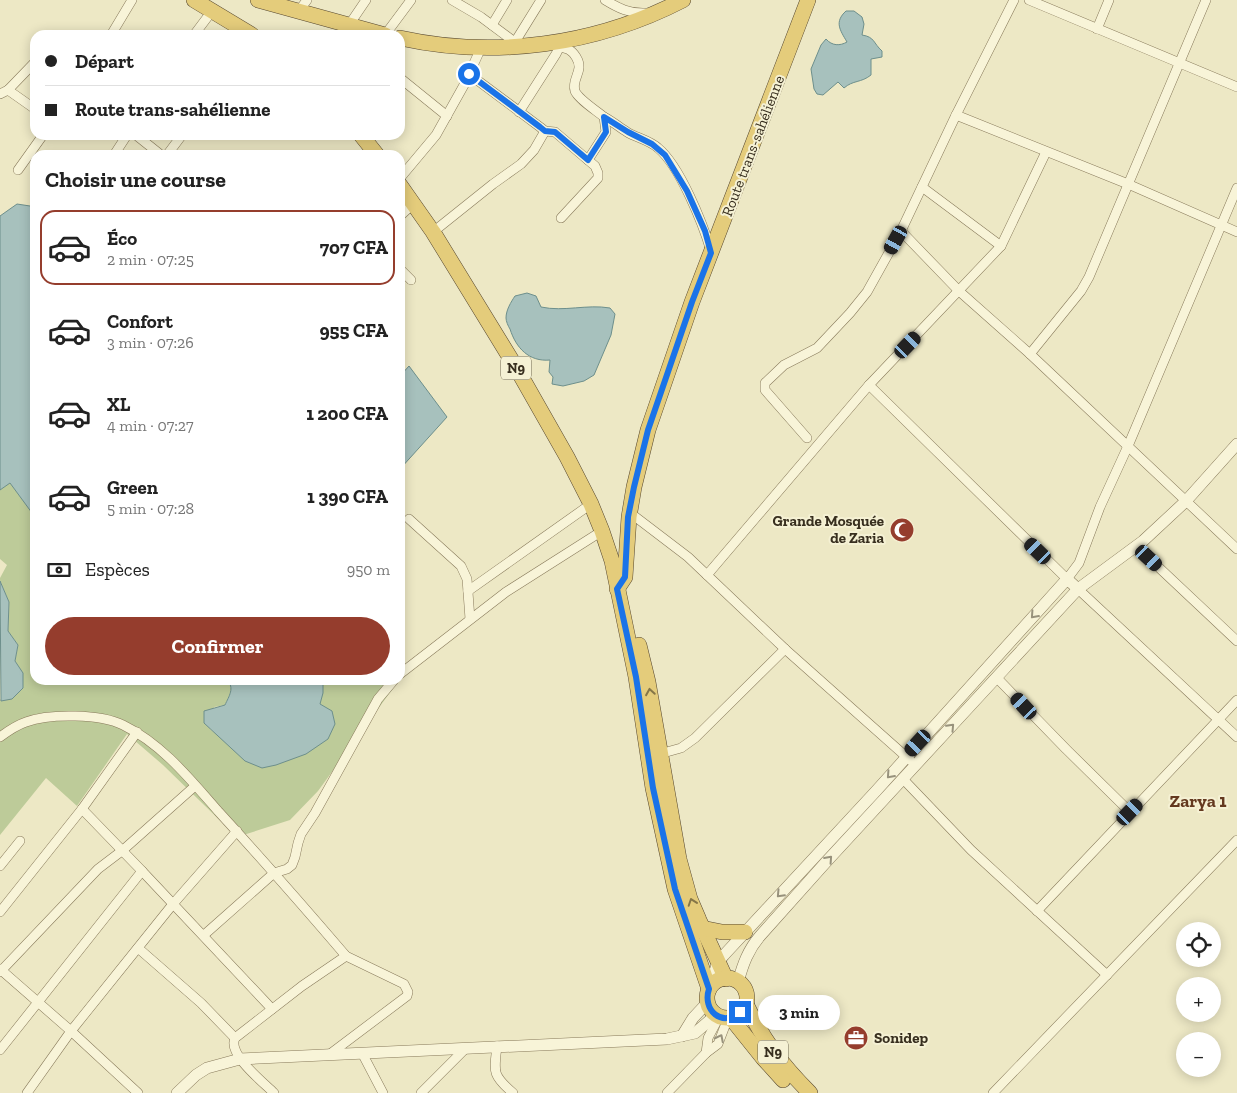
<!DOCTYPE html>
<html lang="fr">
<head>
<meta charset="utf-8">
<style>
  body { margin:0; font-family:"Zilla Slab",serif; background:#f2f2f2; color:#222; height:100vh; display:flex; flex-direction:column; font-size:19px; white-space:nowrap }
  * { box-sizing:border-box; margin:0 }
  p { font-size:16px; color:#767676 }
  .icon { flex:none; width:28px; height:28px; fill:none; stroke:currentColor; stroke-width:2; stroke-linecap:round; stroke-linejoin:round }
  .map { position:relative; flex:1; overflow:hidden }
  .panel { position:absolute; left:30px; top:150px; width:375px; height:535px; display:flex; flex-direction:column; background:#fff; border-radius:15px; box-shadow:0 2px 12px #0003 }
  .panel>* { flex:none }
  .banner { position:absolute; left:30px; top:30px; width:375px; height:110px; border-radius:15px; box-shadow:0 2px 12px #0003; display:grid; align-content:center; height:110px; padding:0 15px; background:#fff }
  .buttons { position:absolute; left:1176px; top:922px; display:grid; gap:10px }
  .buttons a { display:grid; place-items:center; width:45px; height:45px; border-radius:50%; background:#fff; box-shadow:0 2px 12px #0003; font-size:25px }
  .end { position:absolute; width:22px; height:22px; margin:-11px; border:6px solid #1a73e8; background:#fff; box-shadow:0 0 0 2px #fff }
  .from { border-radius:50% }
  .bubble { position:absolute; height:35px; border-radius:18px; background:#fff; box-shadow:0 2px 12px #0003; font-size:16px; font-weight:700; line-height:35px; text-align:center }
  .car { position:absolute; width:15px; height:30px; margin:-15px -8px; border-radius:6px; box-shadow:0 0 4px 1px #0007; background:linear-gradient(#222 24%,#8ab4d8 0 40%,#222 0 76%,#8ab4d8 0 86%,#222 0) }
  .banner b { display:flex; align-items:center; gap:18px; height:48px; font-size:19px }
  .banner b+b { border-top:1px solid #e0e0e0 }
  .banner i { width:12px; height:12px; background:#222 }
  ul { padding:0; list-style:none }
  li { display:flex; align-items:center; gap:15px; height:75px; margin:0 10px 8px; padding:0 5px; border:2px solid transparent; border-radius:15px }
  li div { flex:1 }
  li b { display:block; font-size:19px }
  li em { font-style:normal; font-weight:700 }
  li.selected { border-color:#953d2d }
  li>.icon { width:45px; height:45px; stroke-width:1.5 }
  h2 { padding:0 15px; font-size:22px; line-height:60px }
  .pay { display:flex; align-items:center; gap:12px; height:55px; padding:0 15px; font-size:19px }
  .pay p { margin-inline-start:auto }
  .button { display:flex; gap:10px; margin-top:auto; padding:10px 15px }
  .button a { flex:1; height:58px; border-radius:30px; background:#953d2d; color:#fff; font-size:20px; font-weight:700; line-height:58px; text-align:center }
  .map>svg:first-child { display:block }
  .green { fill:#bdcb99 }
  .water { fill:#a7c1bd; stroke:#6d8f8c }
  .lines { fill:none; stroke-linecap:round; stroke-linejoin:round }
  .minor-casing { stroke:#887a5b; stroke-width:10 }
  .tertiary-casing { stroke:#887a5b; stroke-width:12 }
  .trunk-casing { stroke:#564730; stroke-width:16 }
  .minor { stroke:#f8f4d8; stroke-width:9 }
  .tertiary { stroke:#f8f4d8; stroke-width:11 }
  .trunk { stroke:#e4cc7b; stroke-width:15 }
  .oneway { stroke:#98927c }
  .oneway2 { stroke:#857648 }
  .route { stroke:#1a73e8; stroke-width:6 }
  .labels { text-anchor:middle; stroke-width:4; stroke-linejoin:round; paint-order:stroke }
  .shield { fill:#f5f1d4; stroke:#716955; stroke-width:1 }
  .shield-label { font-size:14px; font-weight:bold; fill:#382f1f }
  .street-label { font-size:15px; fill:#382f1f; stroke:#f5f1d4 }
  .poi-label { font-size:15px; font-weight:bold; fill:#382f1f; stroke:#f5f1d4; text-anchor:end }
  .quarter-label { font-size:18px; font-weight:bold; fill:#64391f; stroke:#f5f1d4 }
</style>
</head>
<body>
<div class="map">
<svg width="1237" height="1093" viewBox="0 0 1237 1093">
  <rect width="100%" height="100%" fill="#ede8c5"/>
  <path class="green" d="M10,482L35,517V680H195L198,685C207,682 232,672 231,690C231,694 227,701 225,705L214,707L210,729L221,738L320,704L323,680H391L394,687L318,791L290,820L237,837L163,765L127,734L77,806L46,778L0,835V700L23,673L15,661L18,645L8,631L9,602L0,581V578L7,565L0,559V490Z"/>
  <g class="water">
    <path d="M846,11H854L862,17L864,24L862,35C875,37 873,43 882,51V57L871,59V75C861,83 853,80 844,88L838,82L823,95L817,94L814,89L811,69L821,45L826,39C832,46 840,46 847,42C840,30 834,22 846,11Z"/>
    <polygon points="17,204 30,206 35,210 35,517 10,483 0,490 0,216"/>
    <path d="M527,293L536,296L541,307C564,312 587,304 610,308L615,314L611,335L594,375L584,381L563,386L552,384L553,377L549,372L550,360C529,362 516,348 510,329C508,326 506,321 506,318C506,310 511,302 515,296Z"/>
    <polygon points="409,366 447,417 400,469 400,376"/>
    <polygon points="0,581 9,602 8,631 18,645 15,661 23,673 23,688 12,699 1,701"/>
    <path d="M227,680H323V693L320,704L332,711L335,724L328,739L306,754L276,765L262,768L245,761L204,723V711L225,705C229,696 235,688 227,680Z"/>
  </g>
  <g class="lines">
    <defs>
      <g id="minor">
        <polyline points="452,0 481,17 520,46"/>
        <path d="M605,0C618,8 630,14 646,13"/>
        <polyline points="1029,0 1237,87"/>
        <polyline points="298,12 307,0"/>
        <polyline points="349,25 366,0"/>
        <polyline points="492,25 507,0"/>
        <polyline points="1097,29 1109,0"/>
        <polyline points="111,35 132,0"/>
        <polyline points="194,35 212,11"/>
        <polyline points="385,35 411,0"/>
        <polyline points="515,42 541,0"/>
        <path d="M560,47C568,49 572,50 576,57C585,71 571,78 575,91C578,99 597,111 604,117L606,132L588,160"/>
        <polyline points="469,74 540,127 545,131 555,132 595,166 598,173 598,178 561,218"/>
        <polyline points="400,78 447,116"/>
        <polyline points="8,90 35,109"/>
        <polyline points="0,94 8,90 35,62"/>
        <polyline points="519,112 556,54 562,42"/>
        <polyline points="956,115 1128,184 1237,232"/>
        <path d="M604,117C612,121 619,127 627,132C637,138 649,140 658,148C680,166 703,224 711,251"/>
        <polyline points="136,135 161,155"/>
        <polyline points="114,155 127,135"/>
        <polyline points="167,155 182,135"/>
        <polyline points="18,170 43,135"/>
        <polyline points="400,178 436,135 464,85 481,48"/>
        <polyline points="922,187 1001,246"/>
        <polyline points="400,216 413,204"/>
        <polyline points="901,231 959,291 1030,354 1237,549"/>
        <polyline points="433,232 493,184 521,164 534,150 545,131"/>
        <polyline points="400,269 411,280"/>
        <polyline points="1030,354 1081,291 1089,277 1206,0"/>
        <polyline points="869,385 1067,579 1079,563 1100,507 1128,446 1237,188"/>
        <polyline points="807,438 765,390 765,383 784,365 817,348 850,313 867,292 901,231 956,115 1014,0"/>
        <polyline points="629,512 688,557 785,649 911,761"/>
        <polyline points="409,519 461,566 467,579 470,619"/>
        <polyline points="1136,546 1237,641"/>
        <polyline points="707,575 869,385 1001,246 1046,152"/>
        <polyline points="1078,589 1237,737"/>
        <polyline points="468,591 591,504"/>
        <polyline points="400,674 506,592 602,531"/>
        <polyline points="997,678 1066,749 1130,812"/>
        <path d="M0,737C8,731 17,725 26,722C50,713 101,714 123,725C162,744 190,779 218,811C262,859 304,907 346,956L302,986L235,1038C227,1054 263,1082 274,1093"/>
        <polyline points="656,755 681,748 695,738 785,649"/>
        <polyline points="903,779 971,850 1107,975"/>
        <polyline points="0,866 20,841"/>
        <polyline points="142,871 272,1009"/>
        <polyline points="1037,911 1237,700"/>
        <polyline points="0,912 82,809 137,732"/>
        <polyline points="204,935 274,873 287,869 292,865 295,857 298,843 301,834 315,813 378,699 394,680"/>
        <polyline points="138,948 201,1003 235,1038"/>
        <polyline points="0,969 71,1031 138,1093"/>
        <polyline points="0,972 98,869 123,850 195,786"/>
        <path d="M497,1046C494,1072 492,1075 513,1093"/>
        <polyline points="0,1050 142,871 82,809"/>
        <polyline points="362,1053 383,1093"/>
        <polyline points="706,1053 708,1038 719,1017"/>
        <polyline points="330,1054 407,996 408,992 404,984 346,956"/>
        <polyline points="27,1093 71,1031 173,904 237,831"/>
        <polyline points="421,1093 466,1048"/>
        <polyline points="667,1093 706,1053 718,1044 728,1018"/>
        <polyline points="993,1093 1237,840"/>
      </g>
      <g id="tertiary">
        <path d="M738,982C743,964 748,950 760,936L827,861L1078,589L1143,541L1186,501L1237,444"/>
        <polyline points="709,989 718,962 724,955 876,791 1067,579 1078,589"/>
        <polyline points="682,1036 693,1018 707,1003"/>
        <polyline points="177,1093 196,1075 207,1068 240,1059 667,1039 695,1033 716,1015"/>
      </g>
      <g id="trunk">
        <polyline points="194,0 252,35"/>
        <polyline points="258,0 385,35"/>
        <path d="M400,38C495,59 596,45 683,0"/>
        <polyline points="361,135 377,155"/>
        <polyline points="400,185 433,232 517,369 567,457 591,504 602,531 612,561 636,677 653,788 675,889 709,989"/>
        <polyline points="617,589 625,577 629,517 634,487 648,430 692,302 808,0"/>
        <polyline points="639,645 648,682 679,859 690,899 699,920 726,979"/>
        <polyline points="702,928 722,932 745,932"/>
        <circle cx="727" cy="998" r="20"/>
        <path d="M746,1004C764,1041 781,1064 810,1093"/>
        <polyline points="731,1018 763,1058 783,1080"/>
      </g>
    </defs>
    <use href="#minor" class="minor-casing"/>
    <use href="#tertiary" class="tertiary-casing"/>
    <use href="#trunk" class="trunk-casing"/>
    <use href="#minor" class="minor"/>
    <use href="#tertiary" class="tertiary"/>
    <use href="#trunk" class="trunk"/>
  </g>
  <defs><path id="oneway-chevron" d="M-2-3.5L2.5 0L-2 3.5" fill="none" stroke-width="1.6" stroke-linecap="round" stroke-linejoin="round" transform="scale(1.25)"/></defs>
  <g class="oneway">
    <use href="#oneway-chevron" transform="translate(1034 615) rotate(132)"/>
    <use href="#oneway-chevron" transform="translate(951 727) rotate(-47)"/>
    <use href="#oneway-chevron" transform="translate(890 775) rotate(132)"/>
    <use href="#oneway-chevron" transform="translate(829 859) rotate(-48)"/>
    <use href="#oneway-chevron" transform="translate(780 894) rotate(133)"/>
    <use href="#oneway-chevron" transform="translate(720 1038) rotate(-63)"/>
  </g>
  <g class="oneway2">
    <use href="#oneway-chevron" transform="translate(650 692) rotate(-99)"/>
    <use href="#oneway-chevron" transform="translate(692 902) rotate(-109)"/>
  </g>
  <g class="lines">
    <path class="route" d="M469,74L540,127L545,131L555,132L588,160L606,132L604,117L628,132L652,144L665,155L687,191L705,231L711,253L692,302L648,430L634,487L628,517L625,577L617,589L636,677L653,788L675,889L709,989C702,1010 722,1028 740,1012"/>
  </g>
  <defs>
    <symbol id="mosque-disc" viewBox="-11 -11 22 22"><circle r="9.5" fill="#953d2d" stroke="#f5f1d4"/><path d="M3.5-4.9A6 6 0 1 0 3.5 4.9A5 5 0 1 1 3.5-4.9Z" fill="#fff"/></symbol>
    <symbol id="office-disc" viewBox="-11 -11 22 22"><circle r="9.5" fill="#953d2d" stroke="#f5f1d4"/><path d="M-6-3h4V-5.5h4V-3h4V5H-6ZM-1-4.5V-3h2v-1.5ZM-6 0V1H6V0Z" fill="#fff"/></symbol>
  </defs>
  <g fill-rule="evenodd">
    <use href="#mosque-disc" x="888" y="516" width="28" height="28"/>
    <use href="#office-disc" x="842" y="1024" width="28" height="28"/>
  </g>
  <g class="labels">
    <g class="shield">
      <rect x="501" y="356.5" width="30" height="23" rx="4"/>
      <rect x="758" y="1040.5" width="30" height="23" rx="4"/>
    </g>
    <g class="shield-label">
      <text x="516" y="373">N9</text>
      <text x="773" y="1057">N9</text>
    </g>
    <g class="street-label">
      <text transform="translate(753 146) rotate(-69)" y="5">Route trans-sahélienne</text>
    </g>
    <g class="poi-label">
      <text x="884" y="526">Grande Mosquée<tspan x="884" dy="17">de Zaria</tspan></text>
      <text x="874" y="1043" text-anchor="start">Sonidep</text>
    </g>
    <g class="quarter-label">
      <text x="1198" y="807">Zarya 1</text>
    </g>
  </g>
</svg>
<div class="buttons">
<a><svg class="icon" aria-label="locate" viewBox="0 0 24 24"><circle cx="12" cy="12" r="6"/><path d="M12 2v4M12 18v4M2 12h4M18 12h4"/></svg></a>
<a>+</a>
<a>−</a>
</div>
<i class="end from" style="left:469px;top:74px"></i>
<i class="end" style="left:740px;top:1012px"></i>
<div class="bubble" style="left:758px;top:995px;width:82px">3 min</div>
<i class="car" style="left:896px;top:240px;rotate:209deg"></i>
<i class="car" style="left:908px;top:345px;rotate:44deg"></i>
<i class="car" style="left:1038px;top:551px;rotate:314deg"></i>
<i class="car" style="left:1149px;top:558px;rotate:133deg"></i>
<i class="car" style="left:1024px;top:706px;rotate:317deg"></i>
<i class="car" style="left:918px;top:743px;rotate:223deg"></i>
<i class="car" style="left:1130px;top:812px;rotate:44deg"></i>
<div class="banner">
<b><i class="from"></i>Départ</b>
<b><i></i>Route trans-sahélienne</b>
</div>
<section class="panel">
<h2>Choisir une course</h2>
<ul>
<li class="selected"><svg class="icon" aria-label="car" viewBox="0 0 24 24"><path d="M5 17H2v-5l4-1 3-4h7l3 4 3 1v5h-3M9 17h6M6 11h13"/><circle cx="7" cy="17" r="2"/><circle cx="17" cy="17" r="2"/></svg><div><b>Éco</b><p>2 min · 07:25</p></div><em>707 CFA</em></li>
<li><svg class="icon" aria-label="car" viewBox="0 0 24 24"><path d="M5 17H2v-5l4-1 3-4h7l3 4 3 1v5h-3M9 17h6M6 11h13"/><circle cx="7" cy="17" r="2"/><circle cx="17" cy="17" r="2"/></svg><div><b>Confort</b><p>3 min · 07:26</p></div><em>955 CFA</em></li>
<li><svg class="icon" aria-label="car" viewBox="0 0 24 24"><path d="M5 17H2v-5l4-1 3-4h7l3 4 3 1v5h-3M9 17h6M6 11h13"/><circle cx="7" cy="17" r="2"/><circle cx="17" cy="17" r="2"/></svg><div><b>XL</b><p>4 min · 07:27</p></div><em>1 200 CFA</em></li>
<li><svg class="icon" aria-label="car" viewBox="0 0 24 24"><path d="M5 17H2v-5l4-1 3-4h7l3 4 3 1v5h-3M9 17h6M6 11h13"/><circle cx="7" cy="17" r="2"/><circle cx="17" cy="17" r="2"/></svg><div><b>Green</b><p>5 min · 07:28</p></div><em>1 390 CFA</em></li>
</ul>
<div class="pay"><svg class="icon" aria-label="cash" viewBox="0 0 24 24"><path d="M3 7h18v10H3z"/><circle cx="12" cy="12" r="2"/></svg>Espèces<p>950 m</p></div>
<div class="button"><a>Confirmer</a></div>
</section>
</div>
</body>
</html>
